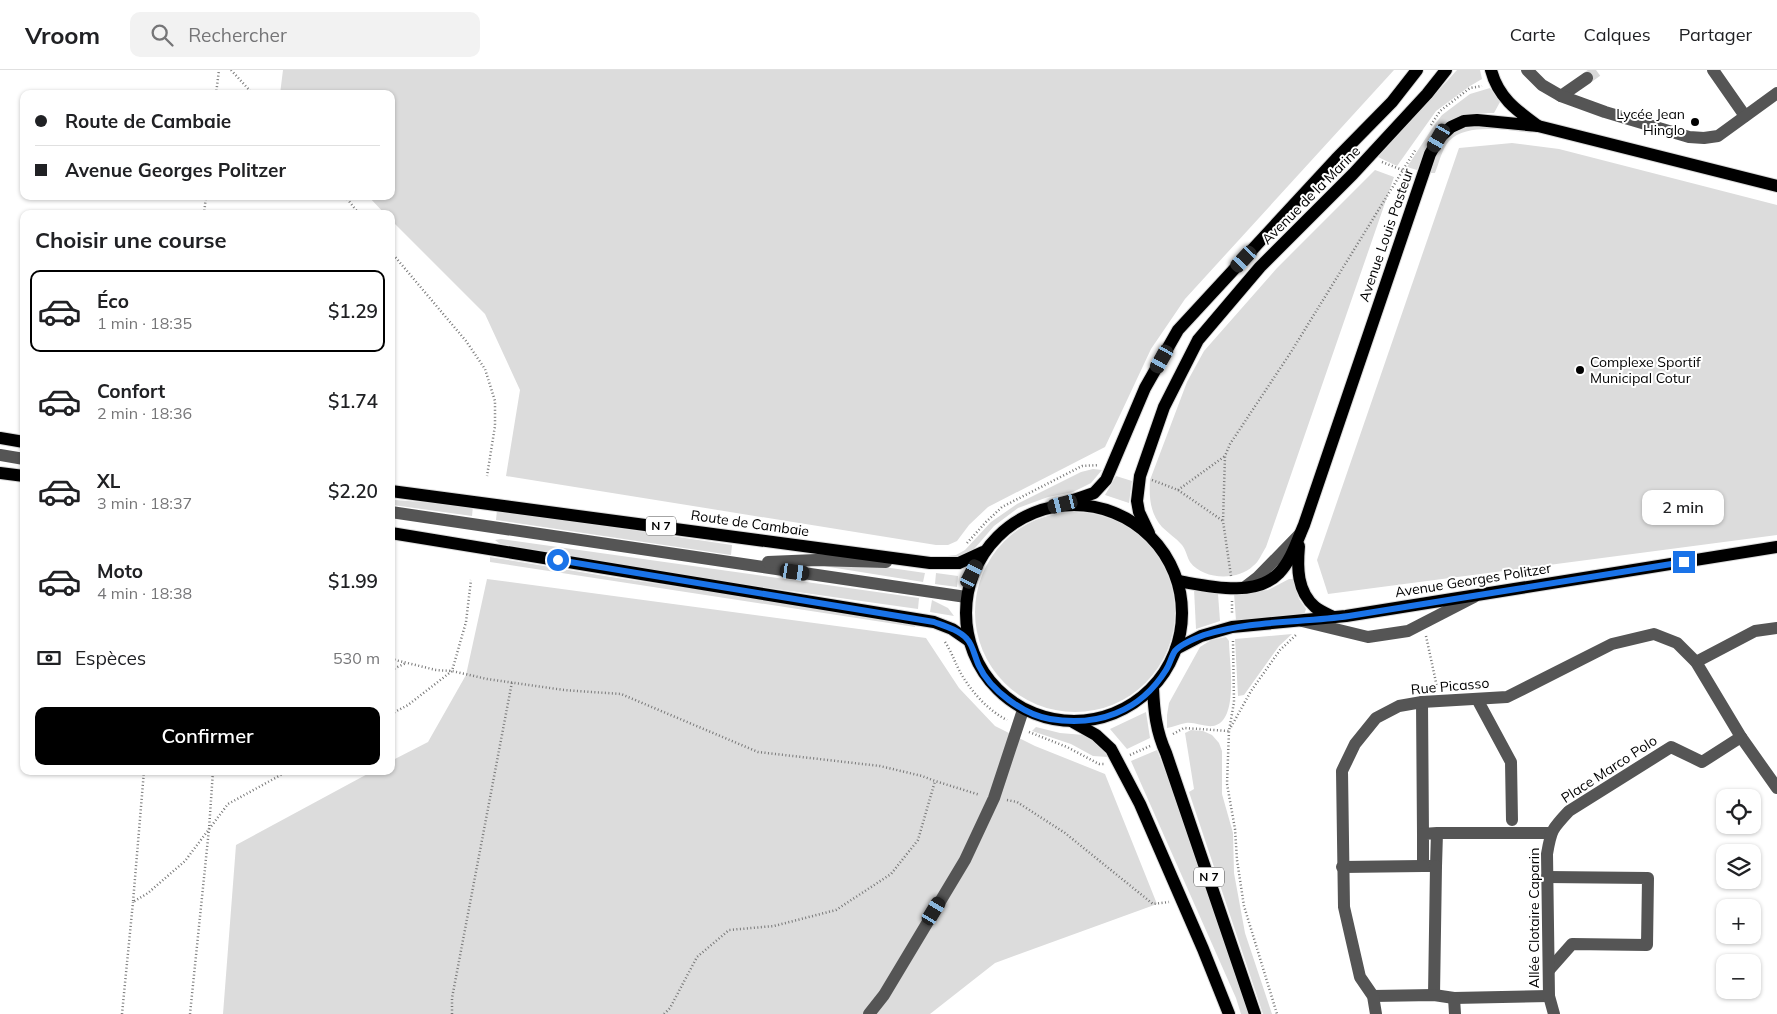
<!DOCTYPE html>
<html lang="fr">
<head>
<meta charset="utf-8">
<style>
  body { margin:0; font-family:Mulish,sans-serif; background:#f2f2f2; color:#202124; height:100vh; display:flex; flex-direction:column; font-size:19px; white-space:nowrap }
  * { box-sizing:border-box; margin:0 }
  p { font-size:16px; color:#757577 }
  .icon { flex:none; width:28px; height:28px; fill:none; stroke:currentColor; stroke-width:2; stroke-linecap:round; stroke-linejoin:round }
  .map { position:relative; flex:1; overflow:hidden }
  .side { position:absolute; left:20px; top:140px; width:375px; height:565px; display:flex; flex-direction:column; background:#fff; border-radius:10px; box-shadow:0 1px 4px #0004 }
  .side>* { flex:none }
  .banner { position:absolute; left:20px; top:20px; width:375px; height:110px; border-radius:10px; box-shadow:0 1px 4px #0004; display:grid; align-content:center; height:110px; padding:0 15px; background:#fff }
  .controls { position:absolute; left:1716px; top:719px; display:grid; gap:10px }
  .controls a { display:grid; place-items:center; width:45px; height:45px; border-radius:10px; background:#fff; box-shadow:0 1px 4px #0004; font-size:25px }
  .end { position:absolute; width:22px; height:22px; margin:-11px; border:6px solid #1a73e8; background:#fff; box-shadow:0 0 0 2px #fff }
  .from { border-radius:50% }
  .bubble { position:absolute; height:35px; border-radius:10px; background:#fff; box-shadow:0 1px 4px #0004; font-size:16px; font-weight:600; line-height:35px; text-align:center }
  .car { position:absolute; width:15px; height:30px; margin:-15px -8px; border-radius:6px; box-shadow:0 0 4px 1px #0007; background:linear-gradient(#222 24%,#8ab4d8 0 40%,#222 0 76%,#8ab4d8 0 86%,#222 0) }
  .banner b { display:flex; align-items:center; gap:18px; height:48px; font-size:19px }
  .banner b+b { border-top:1px solid #e0e0e0 }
  .banner i { width:12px; height:12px; background:#202124 }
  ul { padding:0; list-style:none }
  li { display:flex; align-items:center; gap:15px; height:82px; margin:0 10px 8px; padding:0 5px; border:2px solid transparent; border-radius:10px }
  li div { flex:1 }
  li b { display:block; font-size:19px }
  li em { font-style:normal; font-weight:600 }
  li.current { border-color:#000 }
  li>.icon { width:45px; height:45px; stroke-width:1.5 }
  h2 { padding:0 15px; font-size:22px; line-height:60px }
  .pay { display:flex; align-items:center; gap:12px; height:55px; padding:0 15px; font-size:19px }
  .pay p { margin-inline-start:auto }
  .button { display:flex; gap:10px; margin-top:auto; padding:10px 15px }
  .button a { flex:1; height:58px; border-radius:10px; background:#000; color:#fff; font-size:20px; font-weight:600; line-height:58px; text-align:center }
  header { display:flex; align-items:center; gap:30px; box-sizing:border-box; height:70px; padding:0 25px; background:#fff; border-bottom:1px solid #e0e0e0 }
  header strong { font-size:24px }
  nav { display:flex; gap:28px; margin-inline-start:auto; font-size:18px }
  .search { width:350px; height:45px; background:#f2f2f2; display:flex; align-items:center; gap:12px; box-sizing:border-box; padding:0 18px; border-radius:10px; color:#757577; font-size:19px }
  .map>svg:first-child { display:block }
  .green { fill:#dcdcdc }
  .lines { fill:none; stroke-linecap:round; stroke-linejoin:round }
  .minor-tunnel { stroke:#d9d9d9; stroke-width:12; stroke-dasharray:12 6; stroke-linecap:butt }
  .major-casing { stroke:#dbdbdb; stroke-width:14 }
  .path { stroke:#777; stroke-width:2.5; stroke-dasharray:1 2.5; stroke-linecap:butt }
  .minor { stroke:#555; stroke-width:12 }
  .major { stroke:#000; stroke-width:12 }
  .route { stroke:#1a73e8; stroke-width:6 }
  .poi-dot { fill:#000; stroke:#fff; stroke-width:2 }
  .labels { text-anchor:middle; stroke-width:4; stroke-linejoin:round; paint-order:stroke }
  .shield { fill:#fff; stroke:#4c4c4c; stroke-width:1 }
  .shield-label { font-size:12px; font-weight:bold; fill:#000 }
  .poi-label { font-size:14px; fill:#000; stroke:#fff; text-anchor:end }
  .street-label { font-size:14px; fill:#000; stroke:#fff }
</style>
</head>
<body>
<header>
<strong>Vroom</strong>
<div class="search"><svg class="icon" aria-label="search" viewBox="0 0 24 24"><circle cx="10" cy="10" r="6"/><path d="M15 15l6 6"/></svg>Rechercher</div>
<nav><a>Carte</a><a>Calques</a><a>Partager</a></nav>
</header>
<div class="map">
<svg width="1777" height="944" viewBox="0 0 1777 944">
  <rect width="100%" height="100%" fill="#fff"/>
  <g class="green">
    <polygon points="283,0 1394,0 1185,229 1151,279 1105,377 988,437 969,455 957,471 948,475 936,475 506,406 520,320 485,244 391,150 391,144 385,144 368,126 391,126 391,24 280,24"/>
    <polygon points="1457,0 1480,0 1482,9 1470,16 1436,41 1397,96 1378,87"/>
    <path d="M1490,18L1500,32L1494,43C1441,43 1439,56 1417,100L1407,97L1435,54L1442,45L1470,24Z"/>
    <path d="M1467,53L1517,57L1533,63C1509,61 1468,52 1449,71C1442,79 1439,93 1435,103H1429L1435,86L1444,68Z"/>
    <polygon points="1512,73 1559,79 1777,135 1777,465 1328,524 1317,490 1459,78"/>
    <path d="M1375,100L1394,107L1266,477C1262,483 1259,492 1253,496C1238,511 1203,510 1190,492C1187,487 1186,480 1182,475C1176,468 1168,463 1162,457C1150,443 1149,428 1150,410L1187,312L1204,281L1277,198Z"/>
    <polygon points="1093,399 1102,400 1091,413 1073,422 1048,427 1018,438 994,456 969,485 939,490 939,487 956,485 965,480 991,452 1017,434 1081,402"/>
    <polygon points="1116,406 1132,411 1129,433 1105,425"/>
    <polygon points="395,430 473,436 472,446 393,435"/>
    <polygon points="497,440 732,475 731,485 496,450"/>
    <circle cx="1075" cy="542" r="100"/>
    <polygon points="501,469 919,528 918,539 727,512 500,474 495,470"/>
    <polygon points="490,487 611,507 916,552 915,557 490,492"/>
    <polygon points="817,495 877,496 925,503 923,512"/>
    <polygon points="936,503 958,506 957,517 935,514"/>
    <polygon points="487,509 926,568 959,618 995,656 1035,676 1105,704 1157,834 995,893 930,944 223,944 236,775 373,701 391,701 391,691 428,672 466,605"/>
    <polygon points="1289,509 1293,509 1299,529 1306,539 1304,545 1236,551 1234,523 1268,520"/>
    <polygon points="1194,519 1218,524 1220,551 1196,559"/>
    <polygon points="932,530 948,538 954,546 930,542"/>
    <polygon points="1292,564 1279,576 1244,625 1238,626 1235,569"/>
    <path d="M1226,567L1229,571C1229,590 1240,652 1213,656C1204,657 1195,652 1186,653C1180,654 1173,657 1167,658V645L1169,633L1200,577L1211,570Z"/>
    <polygon points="1146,642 1150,668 1127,679 1110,659"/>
    <polygon points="1036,657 1060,663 1084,665 1096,669 1108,687 1093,686 1071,674 1032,661"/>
    <polygon points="1191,660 1203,661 1212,665 1219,673 1222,681 1222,724 1233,763 1234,803 1245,863 1272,944 1263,944 1189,722 1194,719 1185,663"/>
    <polygon points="1157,680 1186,755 1250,944 1241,944 1236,928 1131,691"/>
  </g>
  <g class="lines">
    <polyline class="minor-tunnel" points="1587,8 1598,0"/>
    <defs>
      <g id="major">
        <path d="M1491,0C1498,27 1516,40 1538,56"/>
        <polyline points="0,368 24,372"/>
        <polyline points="0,403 24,406"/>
        <polyline points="391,421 930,493 959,493 983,482"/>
        <polyline points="1068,432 1094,423 1106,410 1145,318 1178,260 1336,89 1392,32 1417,0"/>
        <circle cx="1074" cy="543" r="108"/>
        <polyline points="391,463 934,552 952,559 968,570"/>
        <polyline points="1149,463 1139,442 1137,431 1140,406 1164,337 1198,270 1260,197 1353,104 1427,24 1446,0"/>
        <path d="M1299,476C1297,498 1297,521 1315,537C1320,541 1327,544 1333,547"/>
        <path d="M1178,511C1208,516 1255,528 1279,503C1291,491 1297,471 1304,455L1430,84L1439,68L1451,57L1464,51L1477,50L1538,56L1777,116"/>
        <polyline points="1176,579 1201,566 1232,557 1346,546 1777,477"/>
        <path d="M1153,618C1154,641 1156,661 1166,683L1255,944"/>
        <polyline points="1073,652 1096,665 1111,679 1140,734 1203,879 1229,944"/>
      </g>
    </defs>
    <use href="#major" class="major-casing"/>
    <g class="path">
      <polyline points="231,0 253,24"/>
      <polyline points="216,24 219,0"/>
      <polyline points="1431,55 1440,41 1470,18 1482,16"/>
      <polyline points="1382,92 1410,103"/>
      <polyline points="345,126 359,144"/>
      <polyline points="204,144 206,126"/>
      <polyline points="391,182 466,271 485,299 495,331 495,356 487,406"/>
      <polyline points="1152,410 1178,420 1223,451"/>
      <polyline points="1178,420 1225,386"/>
      <polyline points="967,473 986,452 1002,437 1082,396 1099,395"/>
      <polyline points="1231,506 1223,451 1225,386 1230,374 1291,282 1416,79"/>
      <polyline points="1232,531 1232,543"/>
      <polyline points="1426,566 1437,617"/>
      <polyline points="1233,571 1234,632 1229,661 1227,714 1235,759 1237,790 1244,836 1277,944"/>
      <path d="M945,572C951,581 954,590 959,600C969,619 987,640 1007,650"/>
      <polyline points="391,589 436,600 452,601 487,609 564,620 621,624 758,682 880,696 922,706 935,711 980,725"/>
      <polyline points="391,600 406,593"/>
      <polyline points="391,644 408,635 452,601 466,552 471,510"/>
      <polyline points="1231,657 1251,621 1280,580 1297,564"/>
      <polyline points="1029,662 1067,677 1099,694 1104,694"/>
      <polyline points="1173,664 1184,658 1229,661"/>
      <polyline points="1130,685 1150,676"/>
      <polyline points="144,701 133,832 148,823 185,791 228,734 288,701"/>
      <polyline points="1007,730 1017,732 1065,763 1153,834 1169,832"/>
      <polyline points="122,944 133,832"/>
      <polyline points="190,944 209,759 213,701"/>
      <polyline points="452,944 452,928 512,612"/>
      <polyline points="664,944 670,938 697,887 729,860 774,856 836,840 891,804 918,770 935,711"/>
    </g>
    <g class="minor">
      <polyline points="1527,0 1542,15 1561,26 1587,8"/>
      <polyline points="1713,0 1745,46"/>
      <polyline points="1561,26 1605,42 1689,67 1704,68 1718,66 1777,23"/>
      <polyline points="0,385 24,389"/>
      <polyline points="391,442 966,527"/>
      <polyline points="768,492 816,490 886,492"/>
      <polyline points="1245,517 1258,507 1300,464"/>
      <polyline points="1302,551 1368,567 1408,561 1474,527"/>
      <polyline points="1696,592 1755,561 1777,558"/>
      <polyline points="1477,629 1511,692 1512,750"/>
      <polyline points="1422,632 1423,764"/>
      <polyline points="1437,763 1436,796 1423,796 1423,764 1437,763 1550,763"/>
      <polyline points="1342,797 1423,796"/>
      <polyline points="1547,807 1648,808 1647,875 1572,874 1549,900"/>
      <polyline points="1434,925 1436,796"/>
      <polyline points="1373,926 1434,925 1454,928 1549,926"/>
      <polyline points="1454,928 1455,944"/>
      <polyline points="869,944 884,925 965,790 994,728 1023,640"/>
      <polyline points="1376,944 1373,926 1360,907 1344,837 1342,701 1355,674 1376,648 1399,636 1422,632 1507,627 1612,574 1654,564 1677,573 1696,592 1741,667 1777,718"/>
      <path d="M1554,944L1549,926L1547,784C1551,760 1552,759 1569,741L1671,677L1702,692L1741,667"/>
    </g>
    <use href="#major" class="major"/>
  </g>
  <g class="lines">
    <path class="route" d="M558,490L934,552C945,556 959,560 967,569C973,575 975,588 979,596C990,620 1024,645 1050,649C1097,657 1140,642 1166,600C1170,594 1171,587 1175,581C1180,575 1196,568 1204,565C1251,550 1301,553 1349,546C1461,528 1572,510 1684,492"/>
  </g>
  <g class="poi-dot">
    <circle cx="1695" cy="52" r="5"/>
    <circle cx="1580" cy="300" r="5"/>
  </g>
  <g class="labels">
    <g class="shield">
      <rect x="646" y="446.5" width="30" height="19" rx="4"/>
      <rect x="1194" y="797.5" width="30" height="19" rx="4"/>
    </g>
    <g class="shield-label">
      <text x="661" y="460">N 7</text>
      <text x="1209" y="811">N 7</text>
    </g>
    <g class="poi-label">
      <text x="1685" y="49">Lycée Jean<tspan x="1685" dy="16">Hinglo</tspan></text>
      <text x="1590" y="297" text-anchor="start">Complexe Sportif<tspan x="1590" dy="16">Municipal Cotur</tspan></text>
    </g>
    <g class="street-label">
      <text transform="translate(1311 125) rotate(-45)" y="5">Avenue de la Marine</text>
      <text transform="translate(1386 165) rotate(-71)" y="5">Avenue Louis Pasteur</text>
      <text transform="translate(750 453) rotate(8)" y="5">Route de Cambaie</text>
      <text transform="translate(1473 510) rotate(-9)" y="5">Avenue Georges Politzer</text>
      <text transform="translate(1450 616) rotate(-5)" y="5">Rue Picasso</text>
      <text transform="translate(1609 699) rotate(-33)" y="5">Place Marco Polo</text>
      <text transform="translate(1534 848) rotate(-90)" y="5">Allée Clotaire Caparin</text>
    </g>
  </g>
</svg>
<div class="controls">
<a><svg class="icon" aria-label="locate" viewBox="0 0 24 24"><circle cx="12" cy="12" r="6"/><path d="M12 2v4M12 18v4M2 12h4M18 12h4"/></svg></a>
<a><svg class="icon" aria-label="layers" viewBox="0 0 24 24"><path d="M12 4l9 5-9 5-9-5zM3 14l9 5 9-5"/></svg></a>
<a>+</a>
<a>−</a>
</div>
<i class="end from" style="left:558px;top:490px"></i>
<i class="end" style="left:1684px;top:492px"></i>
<div class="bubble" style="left:1642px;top:420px;width:82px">2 min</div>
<i class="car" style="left:1439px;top:68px;rotate:210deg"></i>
<i class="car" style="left:1244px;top:189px;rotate:223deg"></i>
<i class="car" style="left:1162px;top:289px;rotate:209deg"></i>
<i class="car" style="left:1063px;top:434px;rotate:256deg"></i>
<i class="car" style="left:795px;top:502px;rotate:98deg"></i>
<i class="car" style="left:972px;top:504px;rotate:27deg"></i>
<i class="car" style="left:934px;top:841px;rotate:31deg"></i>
<div class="banner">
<b><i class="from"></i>Route de Cambaie</b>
<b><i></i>Avenue Georges Politzer</b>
</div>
<section class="side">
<h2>Choisir une course</h2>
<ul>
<li class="current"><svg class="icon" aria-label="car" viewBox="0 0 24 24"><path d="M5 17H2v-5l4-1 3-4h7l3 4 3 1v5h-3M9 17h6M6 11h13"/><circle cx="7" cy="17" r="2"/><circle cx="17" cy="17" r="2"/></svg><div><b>Éco</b><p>1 min · 18:35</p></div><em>$1.29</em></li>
<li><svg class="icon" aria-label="car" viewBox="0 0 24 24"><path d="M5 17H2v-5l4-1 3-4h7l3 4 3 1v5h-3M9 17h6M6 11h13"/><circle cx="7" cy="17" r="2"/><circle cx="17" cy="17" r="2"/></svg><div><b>Confort</b><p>2 min · 18:36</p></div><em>$1.74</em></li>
<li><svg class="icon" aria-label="car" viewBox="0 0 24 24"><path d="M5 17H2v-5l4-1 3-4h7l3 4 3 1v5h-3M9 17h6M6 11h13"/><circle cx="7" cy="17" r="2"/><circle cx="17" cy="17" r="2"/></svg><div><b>XL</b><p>3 min · 18:37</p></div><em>$2.20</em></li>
<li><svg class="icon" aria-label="car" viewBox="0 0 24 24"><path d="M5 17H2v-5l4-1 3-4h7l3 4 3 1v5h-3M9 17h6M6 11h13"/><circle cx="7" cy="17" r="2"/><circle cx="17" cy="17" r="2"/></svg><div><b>Moto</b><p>4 min · 18:38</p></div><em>$1.99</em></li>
</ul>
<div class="pay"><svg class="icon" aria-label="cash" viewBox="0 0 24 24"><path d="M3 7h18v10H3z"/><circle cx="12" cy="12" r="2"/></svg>Espèces<p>530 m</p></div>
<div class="button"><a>Confirmer</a></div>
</section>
</div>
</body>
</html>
